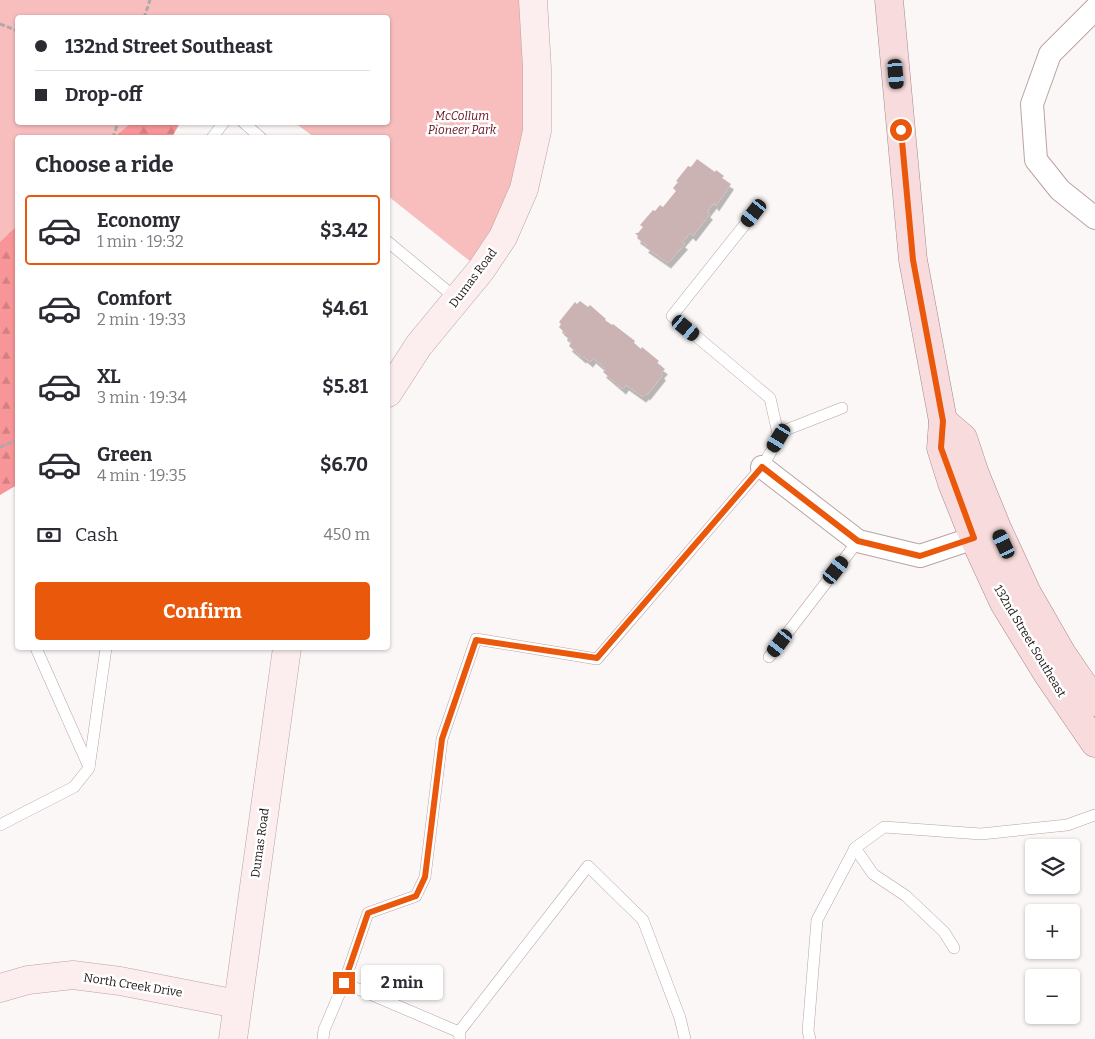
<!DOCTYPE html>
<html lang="en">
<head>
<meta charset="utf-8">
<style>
  body { margin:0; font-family:Bitter,serif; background:#f7f7f7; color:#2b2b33; height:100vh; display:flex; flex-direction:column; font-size:19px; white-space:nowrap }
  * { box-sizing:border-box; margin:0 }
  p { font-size:16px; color:#7c7c81 }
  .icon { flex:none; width:28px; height:28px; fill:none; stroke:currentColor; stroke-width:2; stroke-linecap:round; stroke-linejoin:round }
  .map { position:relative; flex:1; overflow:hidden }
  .details { position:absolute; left:15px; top:135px; width:375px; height:515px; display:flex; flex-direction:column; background:#fff; border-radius:5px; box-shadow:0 1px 4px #0004 }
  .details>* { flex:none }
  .banner { position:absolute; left:15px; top:15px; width:375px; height:110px; border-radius:5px; box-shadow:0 1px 4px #0004; display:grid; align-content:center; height:110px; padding:0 20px; background:#fff }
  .fabs { position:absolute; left:1025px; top:839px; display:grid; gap:10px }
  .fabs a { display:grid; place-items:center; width:55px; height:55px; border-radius:5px; background:#fff; box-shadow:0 1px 4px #0004; font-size:25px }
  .end { position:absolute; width:22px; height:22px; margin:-11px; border:6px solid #ea580c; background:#fff; box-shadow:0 0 0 2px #fff }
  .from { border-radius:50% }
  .bubble { position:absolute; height:35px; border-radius:5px; background:#fff; box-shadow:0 1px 4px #0004; font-size:16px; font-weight:700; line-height:35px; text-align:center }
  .car { position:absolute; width:15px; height:30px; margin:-15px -8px; border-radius:6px; box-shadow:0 0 4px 1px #0007; background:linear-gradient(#222 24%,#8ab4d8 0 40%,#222 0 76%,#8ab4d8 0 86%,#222 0) }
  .banner b { display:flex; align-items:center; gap:18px; height:48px; font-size:19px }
  .banner b+b { border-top:1px solid #e1e1e2 }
  .banner i { width:12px; height:12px; background:#2b2b33 }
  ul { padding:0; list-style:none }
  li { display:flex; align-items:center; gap:15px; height:70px; margin:0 10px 8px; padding:0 10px; border:2px solid transparent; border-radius:5px }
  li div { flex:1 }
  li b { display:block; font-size:19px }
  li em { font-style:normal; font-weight:700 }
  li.current { border-color:#ea580c }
  li>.icon { width:45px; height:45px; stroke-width:1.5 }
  h2 { padding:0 20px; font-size:22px; line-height:60px }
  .pay { display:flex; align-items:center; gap:12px; height:55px; padding:0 20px; font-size:19px }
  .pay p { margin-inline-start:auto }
  .action { display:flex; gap:10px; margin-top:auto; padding:10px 20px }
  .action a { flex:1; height:58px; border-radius:5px; background:#ea580c; color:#fff; font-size:20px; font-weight:700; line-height:58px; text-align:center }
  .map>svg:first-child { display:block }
  .forest { fill:url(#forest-firs) }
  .green { fill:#f8bebe }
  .building { fill:#cbb3b3; filter:url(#shadow) }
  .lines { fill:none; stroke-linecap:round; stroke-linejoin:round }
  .lane-casing { stroke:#baa3a2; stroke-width:12 }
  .street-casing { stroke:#baa3a2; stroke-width:24 }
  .secondary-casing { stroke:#baa3a2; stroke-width:29 }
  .primary-casing { stroke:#a88788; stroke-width:29 }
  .path { stroke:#aea8a8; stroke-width:3; stroke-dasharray:5 2.5; stroke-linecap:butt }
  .lane { stroke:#fff; stroke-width:11 }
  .street { stroke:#fff; stroke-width:22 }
  .secondary { stroke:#fceeee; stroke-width:28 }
  .primary { stroke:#f8dcdd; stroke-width:28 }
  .route { stroke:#ea580c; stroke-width:6 }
  .labels { text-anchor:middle; stroke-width:5; stroke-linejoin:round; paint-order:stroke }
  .park-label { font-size:12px; font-style:italic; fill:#660e1e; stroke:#fff }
  .street-label { font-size:12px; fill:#1c1414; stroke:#fff }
</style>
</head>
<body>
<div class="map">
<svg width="1095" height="1039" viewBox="0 0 1095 1039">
  <defs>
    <pattern id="forest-firs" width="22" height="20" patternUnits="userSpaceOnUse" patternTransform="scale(1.25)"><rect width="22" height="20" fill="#f89598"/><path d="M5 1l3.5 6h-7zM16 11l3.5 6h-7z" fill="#d48082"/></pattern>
    <filter id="shadow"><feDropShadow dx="3" dy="5.5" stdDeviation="0" flood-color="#0004"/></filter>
  </defs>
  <rect width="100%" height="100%" fill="#fcf7f7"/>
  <polygon class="forest" points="0,3 18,18 18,122 180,123 172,137 18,138 17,485 0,495"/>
  <polygon class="green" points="0,0 533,0 537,131 481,270 388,196 388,138 314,137 295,123 388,122 388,18 18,18 18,122 131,123 115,137 18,138 17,226 0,242"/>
  <g class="building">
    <polygon points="697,159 715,172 716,170 724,176 722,178 731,184 716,206 714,203 707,212 710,214 693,236 690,233 682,242 685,244 668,263 645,247 647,245 637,238 638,236 635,233 638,233 643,227 640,225 653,210 655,211 660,205 663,207 676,191 673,188 678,182 676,181 688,166 691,167"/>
    <polygon points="580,301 588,307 590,305 606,319 605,320 612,325 613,324 635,341 634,343 641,349 642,347 659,361 657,363 665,369 661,373 663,375 647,395 646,394 643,397 626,385 623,389 603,372 606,369 593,358 590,362 584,357 583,358 569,346 572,341 564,335 565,333 559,327 561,324 559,322 575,302 577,304"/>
  </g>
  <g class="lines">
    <defs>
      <g id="lane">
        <polyline points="243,122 261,138"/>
        <polyline points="212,138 224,122"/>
        <polyline points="388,242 457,299"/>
        <polyline points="778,433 842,408"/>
        <polyline points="36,648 89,767"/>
        <polyline points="769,657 858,541"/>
        <polyline points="0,825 74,787 89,768 106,648"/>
        <polyline points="954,948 944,932 906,896 873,874 855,848 884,827 981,834 1067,825 1095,815"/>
        <polyline points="344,983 459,1032"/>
        <polyline points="323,1039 324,1030 344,983 368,913 416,896 425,877 442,739 476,639 597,659 762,467 779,438 770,398 672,316 754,213"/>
        <polyline points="460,1039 459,1032 588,866 643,920 680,1018 685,1039"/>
        <polyline points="810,1039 808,1031 817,920 855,848"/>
      </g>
      <g id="street">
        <polyline points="1095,9 1050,54 1032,104 1036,160 1060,190 1095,218"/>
        <polyline points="762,467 858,541 920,556 974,538"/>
      </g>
      <g id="secondary">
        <polyline points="388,393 419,345 481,270 503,237 524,189 537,131 537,68 533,0"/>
        <polyline points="0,988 28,980 73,975 120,981 237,1004"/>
        <polyline points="233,1039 287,648"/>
      </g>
      <g id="primary">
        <polyline points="889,0 913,260 943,421 941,448 952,483 974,538 1004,603 1047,673 1095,743"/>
        <polyline points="943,421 963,438 975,474 997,528 1027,593 1062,654 1095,702"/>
      </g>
    </defs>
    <use href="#lane" class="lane-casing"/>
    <use href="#street" class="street-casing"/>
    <use href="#secondary" class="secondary-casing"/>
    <use href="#primary" class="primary-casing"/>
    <g class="path">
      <polyline points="144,18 150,0"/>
      <polyline points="0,24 18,31"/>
      <polyline points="113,138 118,122"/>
      <polyline points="0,447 18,440"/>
    </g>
    <use href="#lane" class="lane"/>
    <use href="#street" class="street"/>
    <use href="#secondary" class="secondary"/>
    <use href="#primary" class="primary"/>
  </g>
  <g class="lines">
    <polyline class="route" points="344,983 368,913 416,896 425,877 442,739 476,640 597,658 762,467 858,541 920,556 974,538 941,448 943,421 913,260 901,130"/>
  </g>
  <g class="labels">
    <g class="park-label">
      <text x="462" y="120">McCollum<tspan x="462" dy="14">Pioneer Park</tspan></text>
    </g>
    <g class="street-label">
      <text transform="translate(473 278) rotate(-53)" y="4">Dumas Road</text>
      <text transform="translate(1030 641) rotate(59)" y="4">132nd Street Southeast</text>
      <text transform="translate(260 843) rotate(-82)" y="4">Dumas Road</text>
      <text transform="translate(133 985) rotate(9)" y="4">North Creek Drive</text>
    </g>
  </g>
</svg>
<div class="fabs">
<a><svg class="icon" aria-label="layers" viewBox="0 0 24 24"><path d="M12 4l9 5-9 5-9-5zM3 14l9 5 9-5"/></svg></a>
<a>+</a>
<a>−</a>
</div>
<i class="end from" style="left:901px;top:130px"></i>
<i class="end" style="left:344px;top:983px"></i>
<div class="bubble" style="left:361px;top:965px;width:82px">2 min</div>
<i class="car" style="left:896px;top:74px;rotate:175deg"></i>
<i class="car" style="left:754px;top:213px;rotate:218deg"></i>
<i class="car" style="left:686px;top:328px;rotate:130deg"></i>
<i class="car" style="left:779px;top:438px;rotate:211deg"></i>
<i class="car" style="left:1004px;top:544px;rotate:335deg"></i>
<i class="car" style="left:836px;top:570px;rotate:38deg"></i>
<i class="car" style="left:780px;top:643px;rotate:217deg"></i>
<div class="banner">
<b><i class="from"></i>132nd Street Southeast</b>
<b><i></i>Drop-off</b>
</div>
<section class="details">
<h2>Choose a ride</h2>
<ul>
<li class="current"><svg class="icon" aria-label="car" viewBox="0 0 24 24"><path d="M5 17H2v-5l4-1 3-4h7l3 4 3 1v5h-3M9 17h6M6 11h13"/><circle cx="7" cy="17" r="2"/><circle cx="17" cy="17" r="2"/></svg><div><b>Economy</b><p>1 min · 19:32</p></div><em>$3.42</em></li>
<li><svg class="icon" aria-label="car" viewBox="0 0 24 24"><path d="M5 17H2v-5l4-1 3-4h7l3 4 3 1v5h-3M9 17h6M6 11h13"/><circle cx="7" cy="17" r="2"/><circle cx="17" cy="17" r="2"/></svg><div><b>Comfort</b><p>2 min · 19:33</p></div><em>$4.61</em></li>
<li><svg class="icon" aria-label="car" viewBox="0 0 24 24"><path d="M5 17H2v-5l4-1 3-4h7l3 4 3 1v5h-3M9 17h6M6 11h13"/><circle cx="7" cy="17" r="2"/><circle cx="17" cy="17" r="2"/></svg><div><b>XL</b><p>3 min · 19:34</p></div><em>$5.81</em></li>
<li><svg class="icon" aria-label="car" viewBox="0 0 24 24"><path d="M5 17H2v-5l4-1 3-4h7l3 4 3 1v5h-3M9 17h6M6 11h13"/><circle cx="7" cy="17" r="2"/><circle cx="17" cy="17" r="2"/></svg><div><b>Green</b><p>4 min · 19:35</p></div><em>$6.70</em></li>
</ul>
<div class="pay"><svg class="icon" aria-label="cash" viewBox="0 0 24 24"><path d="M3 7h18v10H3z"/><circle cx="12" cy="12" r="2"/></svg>Cash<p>450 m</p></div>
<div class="action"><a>Confirm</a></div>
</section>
</div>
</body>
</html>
